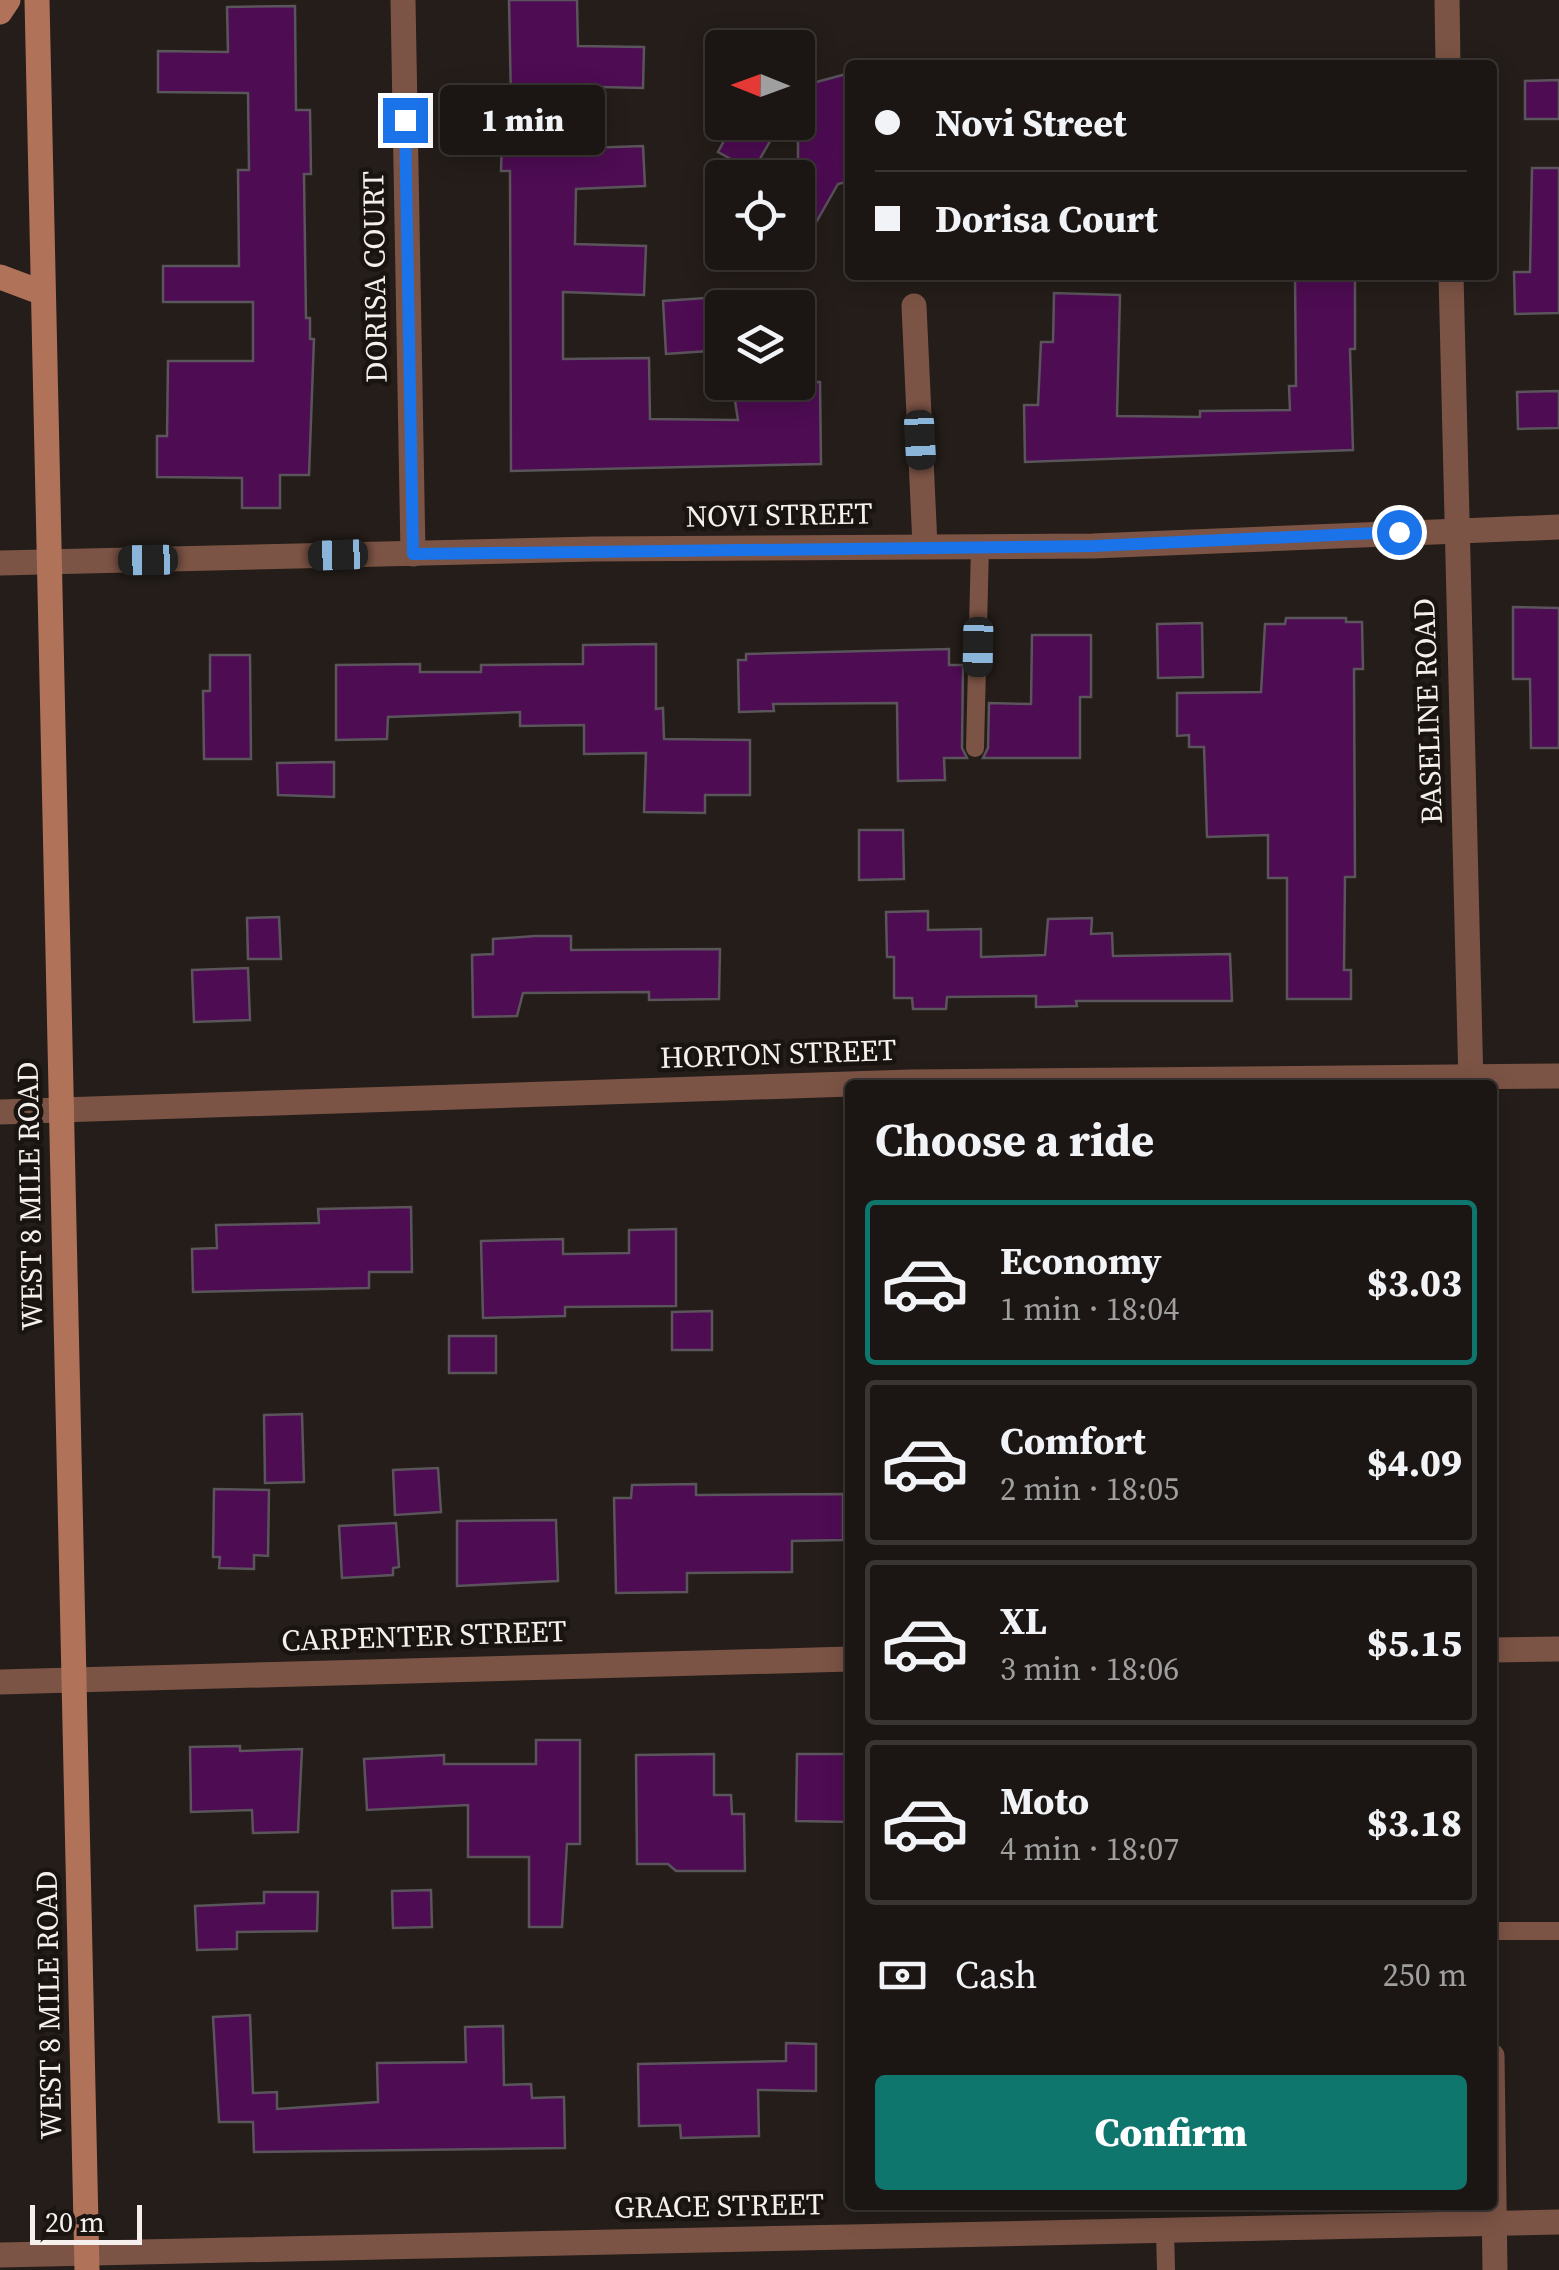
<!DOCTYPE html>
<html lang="en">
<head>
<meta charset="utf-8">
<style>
  body { margin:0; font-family:"Source Serif 4",serif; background:#282321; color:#f1f3f6; height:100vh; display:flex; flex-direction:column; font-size:38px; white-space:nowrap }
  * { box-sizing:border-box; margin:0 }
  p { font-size:32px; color:#a09fa0 }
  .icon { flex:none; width:55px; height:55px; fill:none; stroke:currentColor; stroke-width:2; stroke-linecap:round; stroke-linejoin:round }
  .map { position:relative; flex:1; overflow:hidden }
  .drawer { position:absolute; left:845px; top:1080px; width:652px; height:1130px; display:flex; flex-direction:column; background:#1b1613; border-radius:10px; box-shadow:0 5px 25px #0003,0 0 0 2px #393533 }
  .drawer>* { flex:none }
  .guide { position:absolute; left:845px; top:60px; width:652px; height:220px; border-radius:10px; box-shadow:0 5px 25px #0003,0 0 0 2px #393533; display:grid; align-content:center; height:220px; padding:0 30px; background:#1b1613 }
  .needle { width:65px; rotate:271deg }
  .controls { position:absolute; left:705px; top:30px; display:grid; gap:20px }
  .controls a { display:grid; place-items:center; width:110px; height:110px; border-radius:10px; background:#1b1613; box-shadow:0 5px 25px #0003,0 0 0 2px #393533; font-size:50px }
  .scale { position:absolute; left:30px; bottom:25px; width:112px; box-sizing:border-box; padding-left:10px; border:5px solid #f5f0ee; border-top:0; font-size:28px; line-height:35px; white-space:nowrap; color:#f5f0ee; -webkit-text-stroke:8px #1a1410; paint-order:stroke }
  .end { position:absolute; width:45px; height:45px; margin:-22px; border:12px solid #1a73e8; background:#fff; box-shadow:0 0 0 5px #fff }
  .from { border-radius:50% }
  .bubble { position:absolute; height:70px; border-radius:10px; background:#1b1613; box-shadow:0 5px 25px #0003,0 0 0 2px #393533; font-size:32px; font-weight:800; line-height:70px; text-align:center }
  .car { position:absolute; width:30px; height:60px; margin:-30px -15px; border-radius:12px; box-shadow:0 0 8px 2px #0007; background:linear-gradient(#222 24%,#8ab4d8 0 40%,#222 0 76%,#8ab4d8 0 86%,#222 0) }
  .guide b { display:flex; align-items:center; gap:35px; height:95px; font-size:38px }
  .guide b+b { border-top:2px solid #393533 }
  .guide i { width:25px; height:25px; background:#f1f3f6 }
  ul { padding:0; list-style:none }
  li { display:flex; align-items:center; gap:30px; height:165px; margin:0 20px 15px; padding:0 10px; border:5px solid #393533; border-radius:10px }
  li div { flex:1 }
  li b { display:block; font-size:38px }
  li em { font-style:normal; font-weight:800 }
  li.selected { border-color:#0f766e }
  li>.icon { width:90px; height:90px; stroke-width:1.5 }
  h2 { padding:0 30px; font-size:45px; line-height:120px }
  .pay { display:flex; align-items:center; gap:25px; height:110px; padding:0 30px; font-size:38px }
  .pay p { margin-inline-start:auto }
  .primary-button { display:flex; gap:20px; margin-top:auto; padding:20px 30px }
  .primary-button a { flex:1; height:115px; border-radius:10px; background:#0f766e; color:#fff; font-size:40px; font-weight:800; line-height:115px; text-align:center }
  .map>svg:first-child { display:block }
  .building { fill:#4e0c53; stroke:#5a545b; stroke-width:2.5 }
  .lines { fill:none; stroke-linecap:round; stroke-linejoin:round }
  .lane { stroke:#7c5445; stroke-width:18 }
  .street { stroke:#7c5445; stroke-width:25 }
  .secondary { stroke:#b1725a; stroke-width:25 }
  .route { stroke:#1a73e8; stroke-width:12 }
  .labels { text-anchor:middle; stroke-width:9; stroke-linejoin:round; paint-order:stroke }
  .street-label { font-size:30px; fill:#f5f0ee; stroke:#1a1410 }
</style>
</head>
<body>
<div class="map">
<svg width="1559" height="2270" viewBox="0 0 1559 2270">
  <rect width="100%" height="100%" fill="#241d19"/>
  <g class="building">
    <polygon points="509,0 577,0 578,46 644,47 643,88 558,86 556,149 643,146 645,186 576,189 575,244 646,246 644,295 563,292 563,359 649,358 650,419 738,420 732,382 820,382 821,464 511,471 510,171 501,171 503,102 511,102"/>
    <polygon points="295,6 296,110 310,110 311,174 304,174 306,318 310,318 310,339 314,339 309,475 280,475 280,508 242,508 242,478 157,477 157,436 167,436 168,361 253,361 253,302 163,302 163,266 239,266 238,170 249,170 248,93 158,92 158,51 228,52 227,7"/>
    <polygon points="850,73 850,181 838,184 798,254 798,87"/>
    <polygon points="1559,80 1559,119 1525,119 1525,81"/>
    <polygon points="734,122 781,122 753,171 718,152"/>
    <polygon points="1532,168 1559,168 1559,313 1515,314 1514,272 1530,272"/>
    <polygon points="1295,275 1355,275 1355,349 1350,349 1353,450 1025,462 1024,405 1038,405 1041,342 1053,342 1054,293 1120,295 1117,416 1200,417 1200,411 1290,410 1289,386 1296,386"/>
    <polygon points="705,298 708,351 666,354 663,301"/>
    <polygon points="1559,391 1559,428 1518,429 1517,392"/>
    <polygon points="1513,607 1559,608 1559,748 1531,748 1530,679 1513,679"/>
    <polygon points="1286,618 1346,618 1346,622 1362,622 1363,669 1354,669 1355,877 1345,877 1344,970 1351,970 1351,999 1287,999 1287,878 1268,878 1268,835 1207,837 1204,747 1189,747 1189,735 1177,736 1177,693 1261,692 1265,624 1285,624"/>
    <polygon points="1202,623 1203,677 1158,678 1157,624"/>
    <polygon points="1032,635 1091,635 1091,697 1080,697 1080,758 983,758 988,748 989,703 1031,704"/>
    <polygon points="656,644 656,709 663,708 664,739 750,740 750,795 705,795 705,813 644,812 646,753 584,754 584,725 520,726 520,712 388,717 387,739 336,740 336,665 420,664 420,672 481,672 481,665 583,664 583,645"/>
    <polygon points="949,649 949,665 963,665 962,748 967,758 944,758 945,780 898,781 897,703 773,704 774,711 739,712 738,660 746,660 746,654"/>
    <polygon points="210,655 250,655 251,759 204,759 203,691 210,691"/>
    <polygon points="334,762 334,797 278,795 277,763"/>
    <polygon points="859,830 903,830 904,879 859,880"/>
    <polygon points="928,911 928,930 981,929 981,957 1045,955 1048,919 1092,918 1091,934 1112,933 1113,956 1230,954 1232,1001 1076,1001 1077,1006 1036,1007 1036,996 947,997 946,1009 913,1009 912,998 894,998 894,957 887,957 886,912"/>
    <polygon points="279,917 281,959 248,959 247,918"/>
    <polygon points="535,936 571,936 571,950 720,949 719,999 649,1000 649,992 523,993 517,1016 473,1017 472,955 493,954 493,939"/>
    <polygon points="248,968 250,1020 194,1022 192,970"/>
    <polygon points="411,1207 412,1272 369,1272 369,1288 193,1292 192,1249 217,1248 216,1225 319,1223 318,1209"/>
    <polygon points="676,1229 676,1306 565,1307 565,1316 483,1318 481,1241 563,1239 563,1254 629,1253 629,1230"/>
    <polygon points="712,1311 712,1350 672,1350 672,1312"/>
    <rect x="449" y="1336" width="47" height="37"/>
    <polygon points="302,1414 304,1482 265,1483 264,1415"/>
    <polygon points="438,1468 441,1512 395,1515 393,1470"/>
    <polygon points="696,1484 696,1495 843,1494 843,1540 792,1541 792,1572 687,1573 687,1592 616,1593 614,1498 631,1498 632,1485"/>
    <polygon points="214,1489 269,1490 268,1556 254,1555 254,1569 219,1568 220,1557 213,1557"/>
    <polygon points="556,1520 558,1581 457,1586 457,1521"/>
    <polygon points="396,1523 399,1567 393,1568 393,1575 342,1578 339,1526"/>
    <polygon points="536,1740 580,1740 580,1844 567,1844 562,1927 529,1927 529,1857 468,1857 468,1805 367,1810 364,1759 444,1755 444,1764 536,1764"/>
    <polygon points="240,1746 240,1751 302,1749 298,1832 253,1833 252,1810 191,1812 190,1747"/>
    <polygon points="714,1754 714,1795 731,1795 732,1814 744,1814 745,1871 676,1871 668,1864 637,1864 636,1755"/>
    <polygon points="797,1754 850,1754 850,1822 796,1821"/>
    <polygon points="431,1890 432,1927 393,1928 392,1891"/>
    <polygon points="264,1892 318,1892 317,1931 237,1932 237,1949 197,1950 195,1906 264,1903"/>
    <polygon points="250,2015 253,2093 277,2092 277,2109 378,2102 377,2063 466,2062 465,2027 503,2026 504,2085 531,2084 532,2098 564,2097 565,2148 254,2152 253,2122 219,2122 213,2017"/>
    <polygon points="786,2043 816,2044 816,2091 758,2090 759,2136 681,2138 680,2125 639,2126 638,2064 786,2061"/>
  </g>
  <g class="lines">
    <g class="lane">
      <polyline points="975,748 980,546"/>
      <polyline points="1492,1931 1559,1931"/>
      <polyline points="1165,2230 1166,2270"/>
    </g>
    <g class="street">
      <polyline points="403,0 413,554"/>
      <polyline points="1447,0 1448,65"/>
      <polyline points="1451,275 1471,1085"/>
      <polyline points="914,306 925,546"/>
      <polyline points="0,563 594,549 1093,546 1559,527"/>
      <polyline points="0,1112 910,1082 1559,1076"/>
      <polyline points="1492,1650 1559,1649"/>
      <polyline points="0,1682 850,1659"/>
      <polyline points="1492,2056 1495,2270"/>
      <polyline points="0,2255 1559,2222"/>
    </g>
    <g class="secondary">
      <polyline points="37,0 87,2270"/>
      <polyline points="0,12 8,0"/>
      <polyline points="0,277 43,293"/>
    </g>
  </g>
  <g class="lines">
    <polyline class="route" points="405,120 413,554 1093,546 1399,532"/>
  </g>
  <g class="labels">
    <g class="street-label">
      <text transform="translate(375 277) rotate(-91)" y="10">DORISA COURT</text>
      <text transform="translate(779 515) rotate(-1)" y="10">NOVI STREET</text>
      <text transform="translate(1428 711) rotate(-92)" y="10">BASELINE ROAD</text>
      <text transform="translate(778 1054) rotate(-2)" y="10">HORTON STREET</text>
      <text transform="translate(30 1196) rotate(-91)" y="10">WEST 8 MILE ROAD</text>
      <text transform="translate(424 1636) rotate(-2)" y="10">CARPENTER STREET</text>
      <text transform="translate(49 2005) rotate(-91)" y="10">WEST 8 MILE ROAD</text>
      <text transform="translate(719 2206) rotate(-1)" y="10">GRACE STREET</text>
    </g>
  </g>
</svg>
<div class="controls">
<a><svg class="needle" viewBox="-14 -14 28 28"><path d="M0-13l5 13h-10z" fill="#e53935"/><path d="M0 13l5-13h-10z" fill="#a09fa0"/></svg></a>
<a><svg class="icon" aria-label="locate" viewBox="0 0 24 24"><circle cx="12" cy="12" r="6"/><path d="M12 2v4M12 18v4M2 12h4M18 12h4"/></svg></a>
<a><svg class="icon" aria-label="layers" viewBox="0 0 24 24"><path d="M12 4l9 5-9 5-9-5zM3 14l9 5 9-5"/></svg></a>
</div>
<div class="scale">20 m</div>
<i class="end from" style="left:1399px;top:532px"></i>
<i class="end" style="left:405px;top:120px"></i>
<div class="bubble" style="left:440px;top:85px;width:165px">1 min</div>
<i class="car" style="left:920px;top:440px;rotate:177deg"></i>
<i class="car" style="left:338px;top:555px;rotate:268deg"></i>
<i class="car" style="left:148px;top:560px;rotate:269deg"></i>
<i class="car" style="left:978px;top:647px;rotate:181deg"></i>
<div class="guide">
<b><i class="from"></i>Novi Street</b>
<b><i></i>Dorisa Court</b>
</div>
<section class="drawer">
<h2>Choose a ride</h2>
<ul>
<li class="selected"><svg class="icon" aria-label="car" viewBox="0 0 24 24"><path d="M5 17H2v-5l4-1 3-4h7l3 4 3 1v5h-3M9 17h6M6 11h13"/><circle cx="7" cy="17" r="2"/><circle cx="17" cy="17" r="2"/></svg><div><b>Economy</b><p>1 min · 18:04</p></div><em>$3.03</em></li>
<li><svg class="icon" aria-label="car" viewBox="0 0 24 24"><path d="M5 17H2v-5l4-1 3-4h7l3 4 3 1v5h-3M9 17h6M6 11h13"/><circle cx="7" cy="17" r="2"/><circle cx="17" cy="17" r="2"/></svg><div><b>Comfort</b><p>2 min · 18:05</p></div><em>$4.09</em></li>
<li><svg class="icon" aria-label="car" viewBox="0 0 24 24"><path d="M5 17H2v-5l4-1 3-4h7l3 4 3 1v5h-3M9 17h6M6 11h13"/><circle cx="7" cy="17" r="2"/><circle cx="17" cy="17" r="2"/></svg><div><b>XL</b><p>3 min · 18:06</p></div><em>$5.15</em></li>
<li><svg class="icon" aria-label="car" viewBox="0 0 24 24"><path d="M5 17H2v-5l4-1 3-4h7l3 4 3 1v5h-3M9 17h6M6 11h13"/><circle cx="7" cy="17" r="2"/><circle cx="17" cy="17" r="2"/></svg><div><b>Moto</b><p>4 min · 18:07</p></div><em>$3.18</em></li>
</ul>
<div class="pay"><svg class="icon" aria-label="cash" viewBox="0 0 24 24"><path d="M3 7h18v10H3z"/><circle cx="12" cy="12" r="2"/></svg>Cash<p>250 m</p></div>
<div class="primary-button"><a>Confirm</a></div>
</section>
</div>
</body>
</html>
